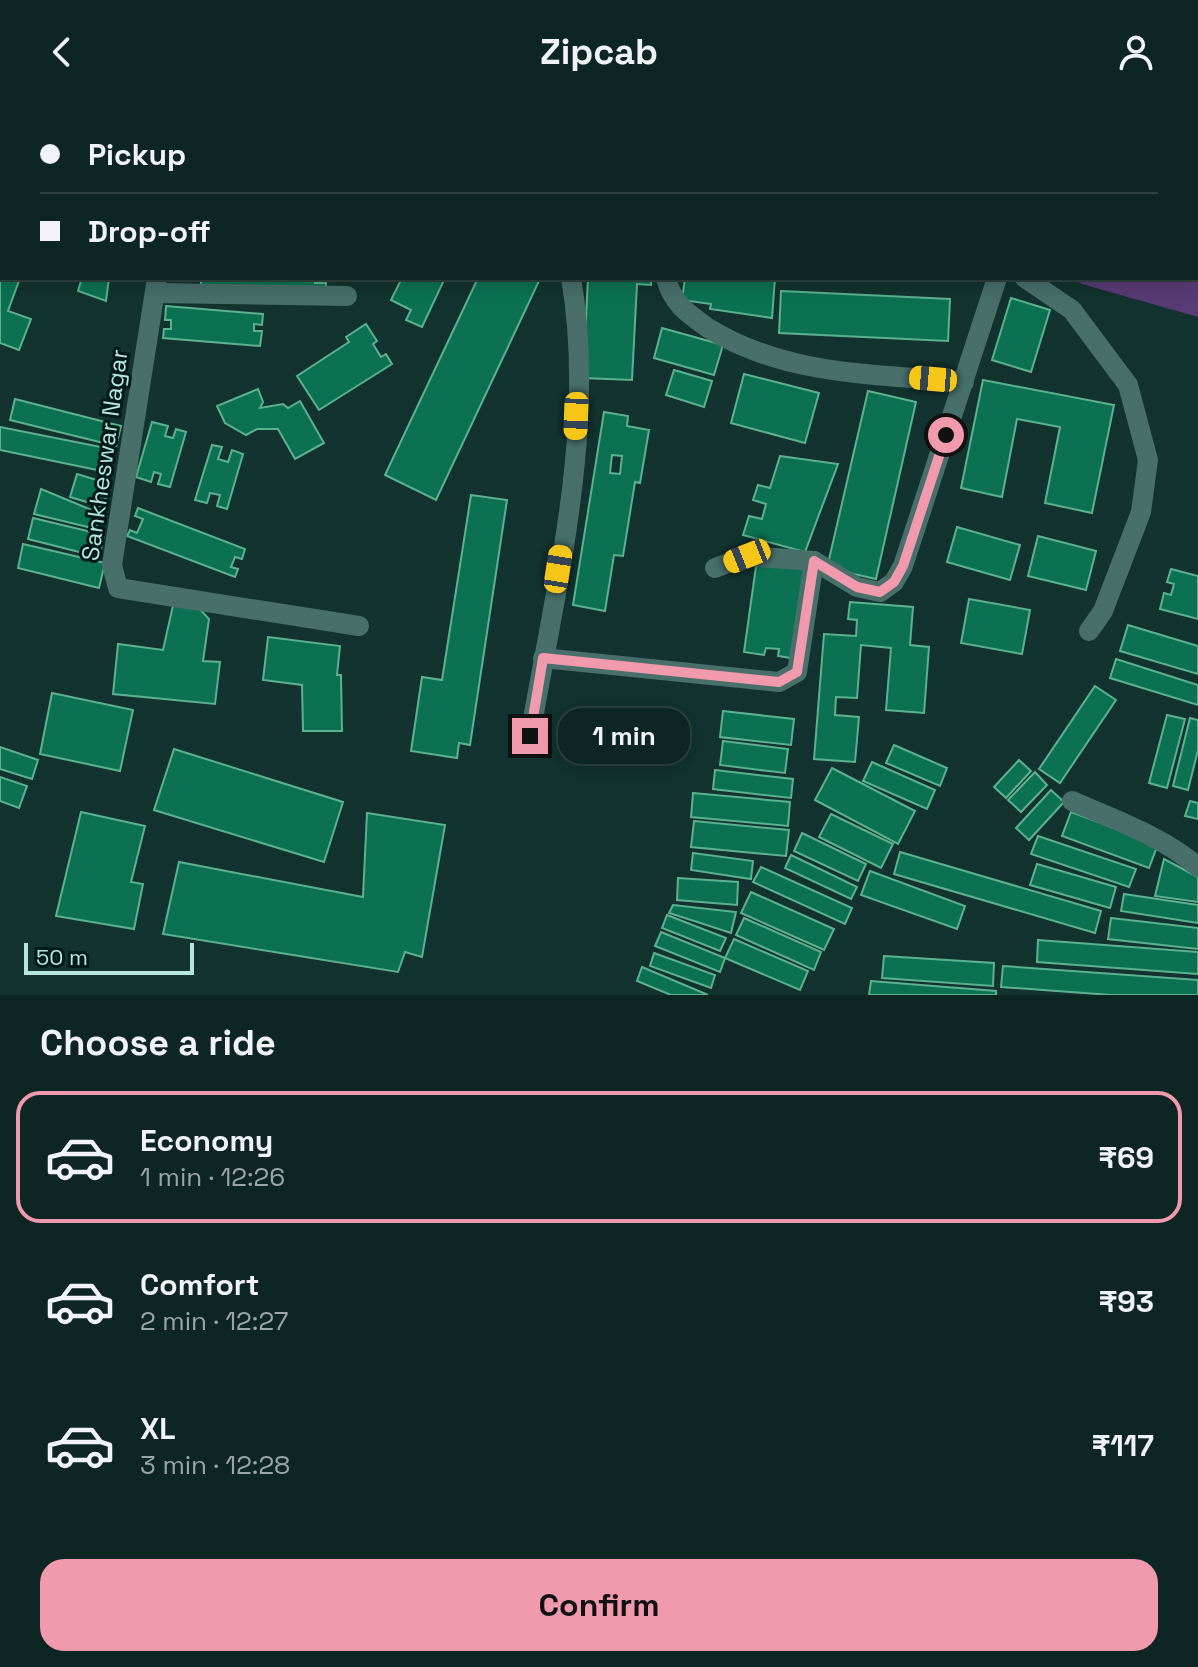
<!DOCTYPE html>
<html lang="en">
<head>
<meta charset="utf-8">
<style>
  body { margin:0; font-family:"Space Grotesk",sans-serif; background:#1c3230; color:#f1f3f6; height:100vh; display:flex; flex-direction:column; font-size:30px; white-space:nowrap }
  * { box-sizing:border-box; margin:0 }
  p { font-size:26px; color:#9ba5a6 }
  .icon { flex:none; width:44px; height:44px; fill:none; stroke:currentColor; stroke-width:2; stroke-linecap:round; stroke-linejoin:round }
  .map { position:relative; height:891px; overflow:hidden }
  .drawer { display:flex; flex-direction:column; background:#0e2623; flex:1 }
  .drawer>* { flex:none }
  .guide { position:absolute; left:0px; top:0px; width:1198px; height:176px; box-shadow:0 4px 20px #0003,0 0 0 2px #2e4341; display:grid; align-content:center; height:176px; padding:0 40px; background:#0e2623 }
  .scale { position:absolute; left:24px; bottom:20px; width:170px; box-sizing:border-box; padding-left:8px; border:4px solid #b7e5df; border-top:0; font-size:22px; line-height:28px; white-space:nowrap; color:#b7e5df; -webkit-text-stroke:6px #001a17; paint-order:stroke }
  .end { position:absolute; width:36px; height:36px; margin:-18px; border:10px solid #f29aad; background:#111; box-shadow:0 0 0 4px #111 }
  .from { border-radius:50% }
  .bubble { position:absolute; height:56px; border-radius:24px; background:#0e2623; box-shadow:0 4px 20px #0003,0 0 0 2px #2e4341; font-size:26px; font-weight:800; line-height:56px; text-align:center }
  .car { position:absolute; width:24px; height:48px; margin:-24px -12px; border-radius:10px; box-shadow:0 0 6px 2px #0007; background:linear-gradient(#f5c518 24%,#345 0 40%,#f5c518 0 76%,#345 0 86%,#f5c518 0) }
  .guide b { display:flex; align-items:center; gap:28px; height:76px; font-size:30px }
  .guide b+b { border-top:2px solid #2e4341 }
  .guide i { width:20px; height:20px; background:#f1f3f6 }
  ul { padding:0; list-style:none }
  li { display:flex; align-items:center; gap:24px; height:132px; margin:0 16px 12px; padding:0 24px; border:4px solid transparent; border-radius:24px }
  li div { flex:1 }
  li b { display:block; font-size:30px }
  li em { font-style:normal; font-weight:800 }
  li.current { border-color:#f29aad }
  li>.icon { width:72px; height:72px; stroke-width:1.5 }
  h2 { padding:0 40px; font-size:36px; line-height:96px }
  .button { display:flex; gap:16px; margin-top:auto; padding:16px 40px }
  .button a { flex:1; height:92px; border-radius:24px; background:#f29aad; color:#111; font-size:32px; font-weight:800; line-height:92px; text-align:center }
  header { display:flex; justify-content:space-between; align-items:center; height:104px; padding:0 40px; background:#0e2623; font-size:36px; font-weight:800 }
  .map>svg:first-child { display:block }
  .water { fill:#593b75 }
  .building { fill:#0c7153; stroke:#5cb190; stroke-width:2; fill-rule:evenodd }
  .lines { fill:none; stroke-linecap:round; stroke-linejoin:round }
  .minor { stroke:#486f6a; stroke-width:20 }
  .route { stroke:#f29aad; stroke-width:10 }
  .labels { text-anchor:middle; stroke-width:6; stroke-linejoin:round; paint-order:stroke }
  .street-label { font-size:24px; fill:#b7e5df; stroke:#001a17 }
</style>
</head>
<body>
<header><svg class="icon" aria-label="back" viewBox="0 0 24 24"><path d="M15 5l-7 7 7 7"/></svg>Zipcab<svg class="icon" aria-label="person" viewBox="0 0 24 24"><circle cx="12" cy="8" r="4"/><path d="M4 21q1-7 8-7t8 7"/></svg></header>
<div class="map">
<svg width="1198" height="891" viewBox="0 0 1198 891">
  <rect width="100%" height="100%" fill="#12332f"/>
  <polygon class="water" points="1058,0 1198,0 1198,213 1082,180 1071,174 1196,174 1196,2 1056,2"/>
  <g class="building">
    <polygon points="0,94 2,174 20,174 8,207 31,215 19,246 0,239"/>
    <polygon points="82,174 109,174 106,197 78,187"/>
    <polygon points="201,174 315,174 315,179 326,179 326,188 201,185"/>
    <polygon points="402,174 445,174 422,223 406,216 411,206 391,196"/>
    <polygon points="478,174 533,174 539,177 436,396 385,371"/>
    <polygon points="588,174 651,174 651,181 637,180 632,276 583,274"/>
    <polygon points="685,174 775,174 772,214 710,205 711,200 682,196"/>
    <polygon points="781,187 950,195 948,237 779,229"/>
    <polygon points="1011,194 1050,206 1031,268 992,256"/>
    <polygon points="166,202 263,210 262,221 254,220 254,227 262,227 260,242 163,234 164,225 171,225 171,216 165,216"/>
    <polygon points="366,220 377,237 373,240 381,253 386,250 392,260 319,306 297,272 349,238 346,233"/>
    <polygon points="662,224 723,241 714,271 654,254"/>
    <polygon points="674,266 712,277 704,303 666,291"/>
    <polygon points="744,270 819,289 805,339 731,319"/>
    <polygon points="983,276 1114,301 1092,409 1045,399 1060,323 1017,315 1002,393 961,384"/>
    <polygon points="258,285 263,298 260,304 283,300 288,304 300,297 324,339 295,355 278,325 257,325 246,331 225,319 217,302"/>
    <polygon points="868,287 916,298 876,475 827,464"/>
    <polygon points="15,295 121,322 116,342 10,316"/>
    <path d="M604,308L628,312L627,322L649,326L640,379L635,378L623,452L614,451L605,507L573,501ZM612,351L622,352L620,370L610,369Z"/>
    <polygon points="152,318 168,322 165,332 173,334 176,325 186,328 170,383 158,380 161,370 154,368 151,378 136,373"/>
    <polygon points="0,323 111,345 107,368 0,346"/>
    <polygon points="212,341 222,343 218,355 228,358 232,346 243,350 227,405 217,402 220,391 210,389 207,399 195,396"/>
    <polygon points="780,352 838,360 805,448 743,431 749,412 762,415 766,400 753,396 758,381 770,384"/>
    <polygon points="77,370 110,380 103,403 70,393"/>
    <polygon points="41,385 99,409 96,425 34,410"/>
    <polygon points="471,391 507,396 470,641 459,639 457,654 411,647 422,573 442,576"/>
    <polygon points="138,404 245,445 242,455 235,453 231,463 238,465 235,473 127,432 130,426 137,429 143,415 135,412"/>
    <polygon points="33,414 104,431 99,453 28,435"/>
    <polygon points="957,423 1020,441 1010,476 947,458"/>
    <polygon points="1038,432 1096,447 1086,486 1028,472"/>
    <polygon points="23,440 105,459 99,484 18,464"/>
    <polygon points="757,455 810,462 797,555 778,552 779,545 766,544 764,551 744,548"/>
    <polygon points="1171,465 1198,472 1198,515 1160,505 1164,489 1171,491 1174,480 1167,478"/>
    <polygon points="969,495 1030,506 1022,550 961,539"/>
    <polygon points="174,497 195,500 209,515 203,557 220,558 215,600 113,590 118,540 163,546"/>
    <polygon points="850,498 913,503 910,541 929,543 924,609 886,606 891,544 861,541 857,594 836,593 835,611 859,613 855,658 814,655 824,530 856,532 857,516 848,515"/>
    <polygon points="1128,521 1198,542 1198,570 1120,547"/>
    <polygon points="268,533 340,542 337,571 341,571 342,627 303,627 302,581 263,576"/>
    <polygon points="1116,555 1198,581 1198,601 1110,574"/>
    <polygon points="1095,582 1116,596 1060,679 1039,665"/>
    <polygon points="52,589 133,606 120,667 40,650"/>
    <polygon points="723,607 794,615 791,641 720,633"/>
    <polygon points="1167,611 1185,615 1167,684 1149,679"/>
    <polygon points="1190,614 1198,616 1198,646 1188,686 1173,682"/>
    <polygon points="723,637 788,645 785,669 720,661"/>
    <polygon points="894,641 947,664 940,682 886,659"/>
    <polygon points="0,643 38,656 32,675 0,665"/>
    <polygon points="174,645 343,698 324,758 154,706"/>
    <polygon points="1019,656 1031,667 1006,694 994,683"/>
    <polygon points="872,658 935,686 927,705 863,677"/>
    <polygon points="832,664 915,707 898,740 815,696"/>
    <polygon points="715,666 793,675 791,694 713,685"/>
    <polygon points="1035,668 1047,681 1021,708 1008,696"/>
    <polygon points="0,673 27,682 19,704 0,697"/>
    <polygon points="1051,686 1064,698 1029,736 1016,724"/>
    <polygon points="693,689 790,698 788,722 691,713"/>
    <polygon points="1190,697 1198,699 1198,715 1185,712"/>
    <polygon points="81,708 145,722 131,778 143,780 134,825 56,812"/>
    <polygon points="1071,708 1158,740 1149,764 1062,732"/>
    <polygon points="367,709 445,721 422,853 405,848 398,868 163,830 179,758 363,793"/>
    <polygon points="831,710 893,740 881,764 819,733"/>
    <polygon points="694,717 789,726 786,752 691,743"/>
    <polygon points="802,729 866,760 858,777 794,747"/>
    <polygon points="1038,732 1136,765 1129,783 1031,750"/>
    <polygon points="900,748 1101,807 1095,829 894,770"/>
    <polygon points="693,749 753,757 751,775 691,766"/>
    <polygon points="791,751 857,783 851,795 785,764"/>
    <polygon points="1164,755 1198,773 1198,798 1155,792"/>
    <polygon points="1037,760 1116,783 1110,804 1030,781"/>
    <polygon points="761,763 852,804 845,820 753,778"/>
    <polygon points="870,767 965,802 957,825 861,791"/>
    <polygon points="678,774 738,778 737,801 677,796"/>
    <polygon points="751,788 834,825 824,846 741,809"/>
    <polygon points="1124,790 1198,801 1198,819 1121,807"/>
    <polygon points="673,801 736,808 731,829 669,809"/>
    <polygon points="667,811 726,834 720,847 662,824"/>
    <polygon points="744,814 821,848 814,866 736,831"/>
    <polygon points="1111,814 1198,824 1198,845 1108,835"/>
    <polygon points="661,828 725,854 720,868 655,842"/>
    <polygon points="734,835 808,867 800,886 725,854"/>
    <polygon points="1038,836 1198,848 1198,870 1037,858"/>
    <polygon points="654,849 715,871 711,884 650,862"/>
    <polygon points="884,852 994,859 993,882 882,874"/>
    <polygon points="1003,862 1198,876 1198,891 1111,891 1001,883"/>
    <polygon points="642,863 708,891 671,891 637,877"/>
    <polygon points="871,877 996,887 996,891 869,891"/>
  </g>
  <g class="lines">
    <g class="minor">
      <polyline points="114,0 115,2"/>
      <polyline points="545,0 545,2"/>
      <polyline points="355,2 355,0"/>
      <polyline points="1029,2 1030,0"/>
      <polyline points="0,8 2,3"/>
      <polyline points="157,174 112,461 118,484 359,522"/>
      <path d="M666,174C672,199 688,210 708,224C785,272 876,270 964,278"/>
      <polyline points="1025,174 1072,206 1128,281 1148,356 1141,408 1103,507 1089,527"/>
      <polyline points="155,189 347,192"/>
      <polyline points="715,464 747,452 814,457 857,483 880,488 894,478 903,462 997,174"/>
      <polyline points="543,554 779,578 797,568 814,457"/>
      <path d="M530,632C555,485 597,323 571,174"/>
      <path d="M1072,697C1115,716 1162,732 1198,763"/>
    </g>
  </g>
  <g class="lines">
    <polyline class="route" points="530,632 543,554 779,578 797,568 814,457 857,483 880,488 894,478 903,462 946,331"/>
  </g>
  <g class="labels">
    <g class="street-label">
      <text transform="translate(105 351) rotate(-82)" y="8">Sankheswar Nagar</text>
    </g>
  </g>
</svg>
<div class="scale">50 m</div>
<i class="end from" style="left:946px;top:331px"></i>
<i class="end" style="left:530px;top:632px"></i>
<div class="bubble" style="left:558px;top:604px;width:132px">1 min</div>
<i class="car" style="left:933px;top:275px;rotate:275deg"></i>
<i class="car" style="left:576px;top:312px;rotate:182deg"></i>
<i class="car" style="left:747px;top:452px;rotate:248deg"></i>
<i class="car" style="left:558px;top:465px;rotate:9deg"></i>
<div class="guide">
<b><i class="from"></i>Pickup</b>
<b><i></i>Drop-off</b>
</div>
</div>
<section class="drawer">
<h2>Choose a ride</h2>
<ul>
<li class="current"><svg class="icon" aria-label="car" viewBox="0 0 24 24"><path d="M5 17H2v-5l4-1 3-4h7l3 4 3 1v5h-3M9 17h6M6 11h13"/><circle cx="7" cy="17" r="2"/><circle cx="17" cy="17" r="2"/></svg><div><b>Economy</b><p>1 min · 12:26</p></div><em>₹69</em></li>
<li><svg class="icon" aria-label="car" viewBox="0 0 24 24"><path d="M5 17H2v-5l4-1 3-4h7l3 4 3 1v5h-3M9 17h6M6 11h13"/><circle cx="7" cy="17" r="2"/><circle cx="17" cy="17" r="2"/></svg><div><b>Comfort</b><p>2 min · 12:27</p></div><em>₹93</em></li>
<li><svg class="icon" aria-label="car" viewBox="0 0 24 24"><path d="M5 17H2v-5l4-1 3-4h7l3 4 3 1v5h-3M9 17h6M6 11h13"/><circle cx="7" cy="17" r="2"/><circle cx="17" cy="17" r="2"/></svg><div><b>XL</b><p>3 min · 12:28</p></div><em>₹117</em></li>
</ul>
<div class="button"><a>Confirm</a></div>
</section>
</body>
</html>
